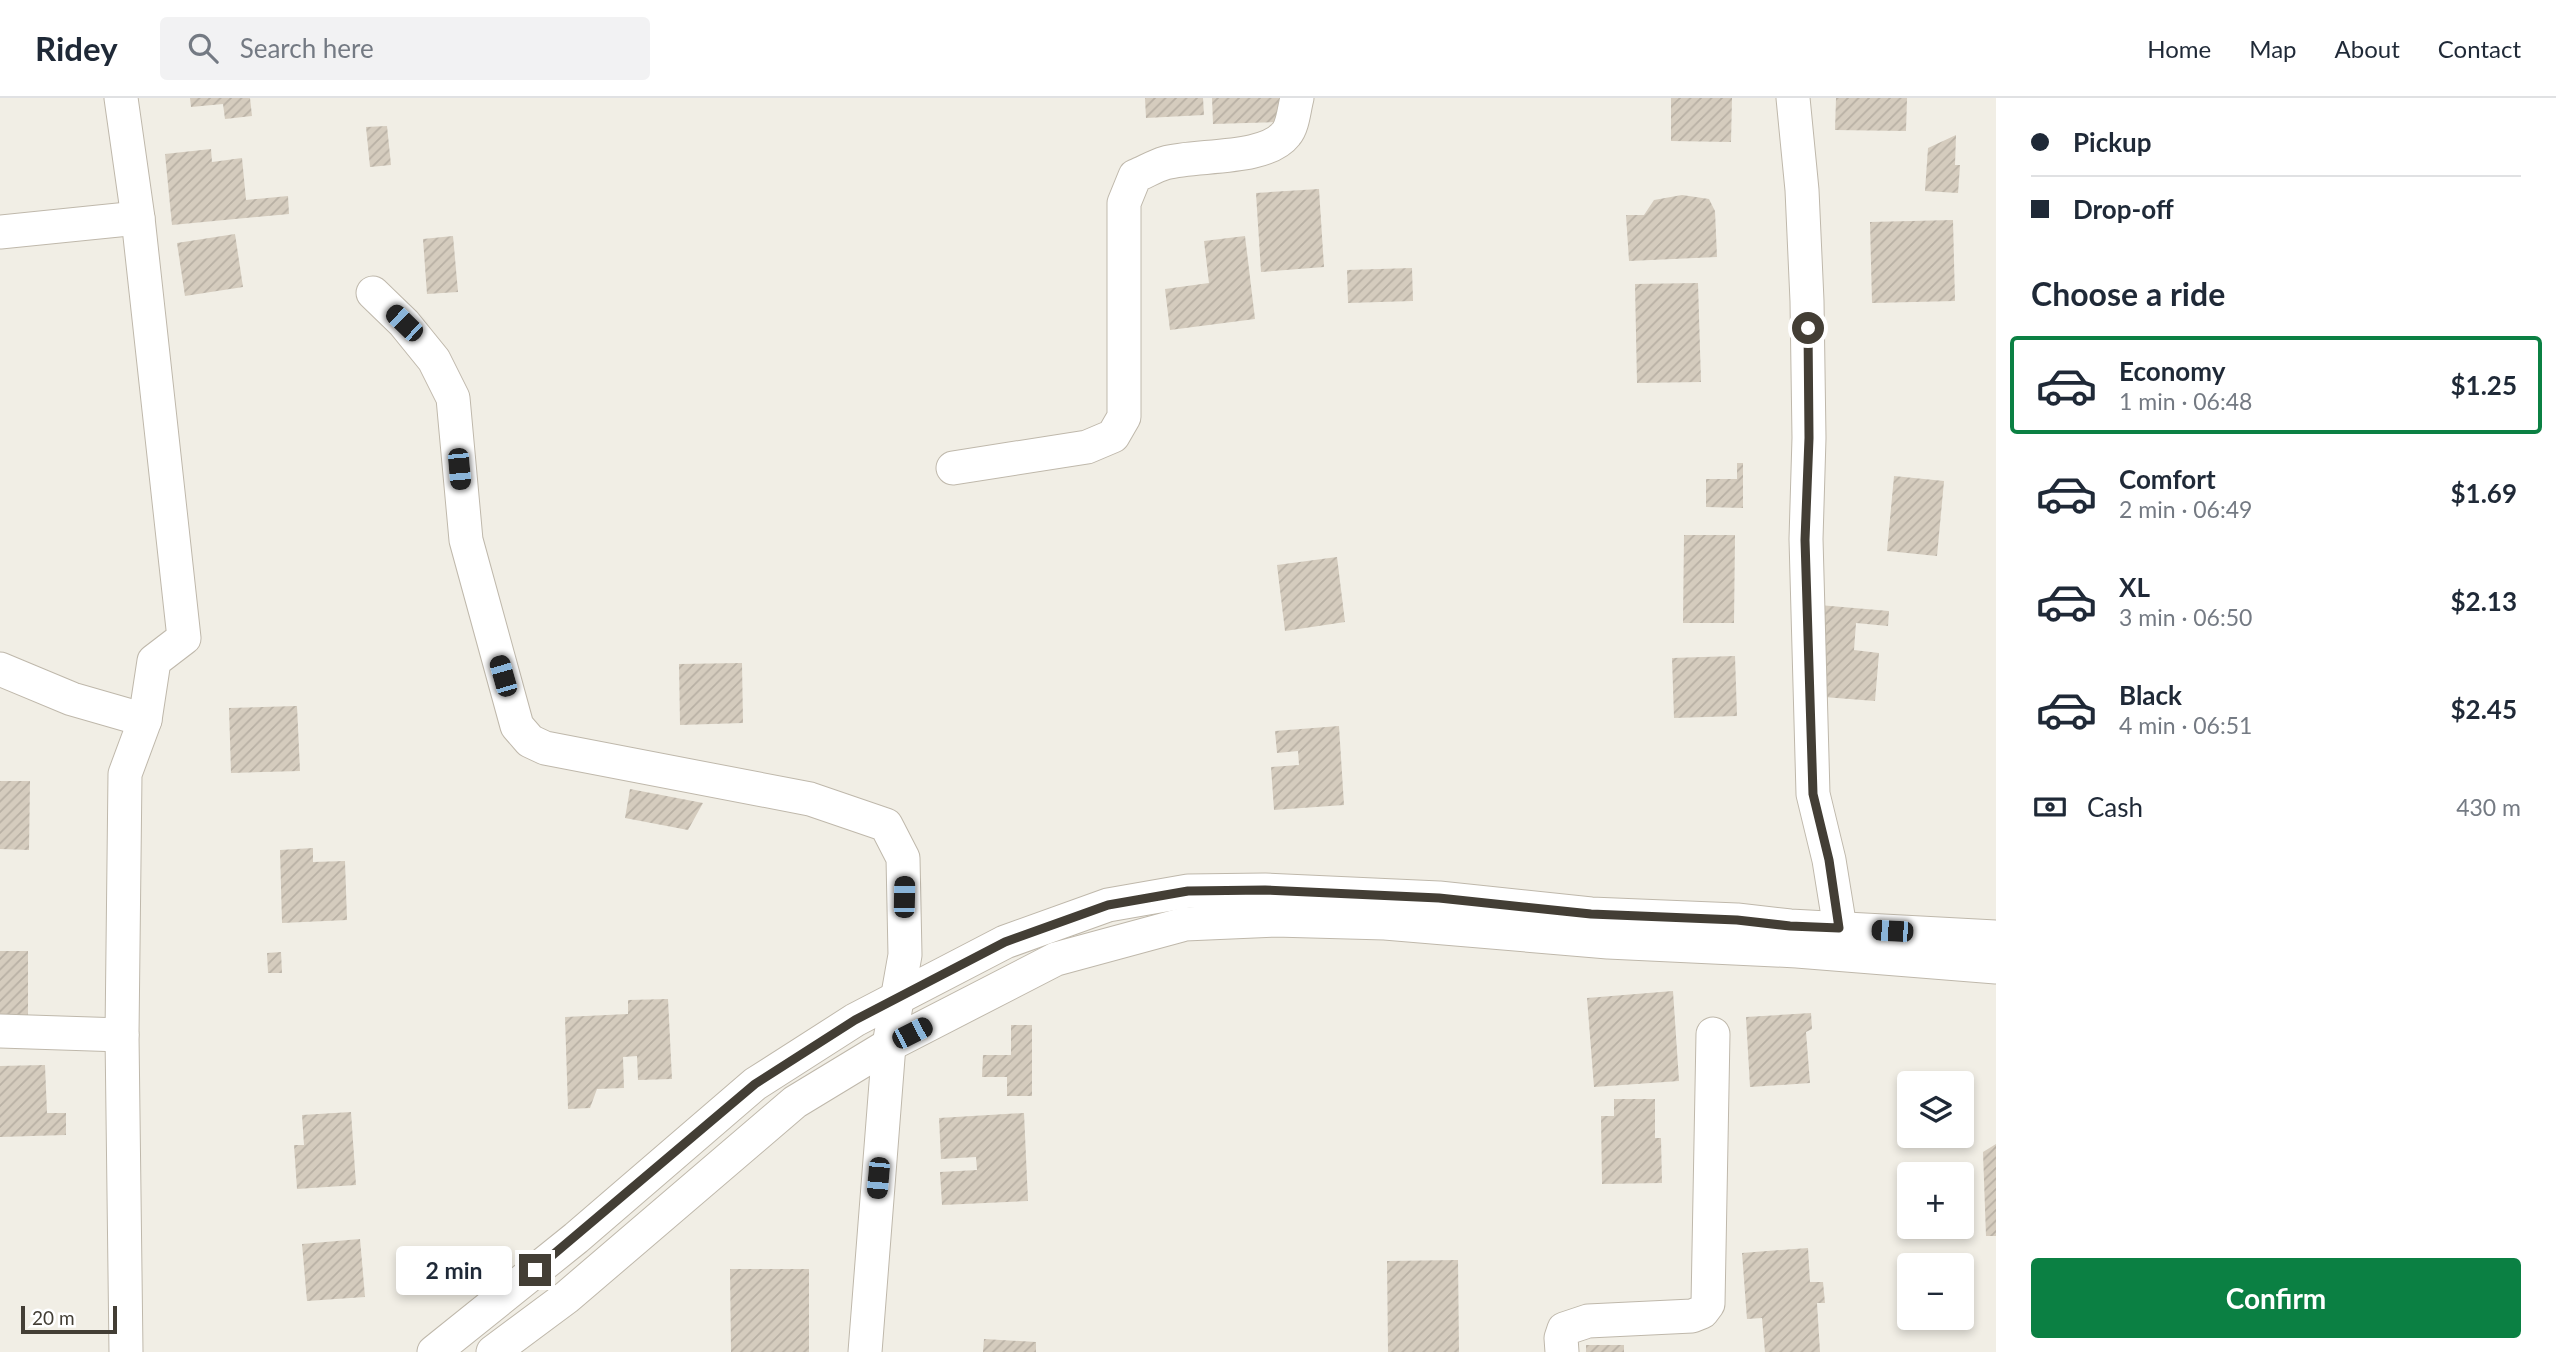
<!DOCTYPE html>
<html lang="en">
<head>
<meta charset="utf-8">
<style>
  body { margin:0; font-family:Lato,sans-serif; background:#f2f2f3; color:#1f2937; height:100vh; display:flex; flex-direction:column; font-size:26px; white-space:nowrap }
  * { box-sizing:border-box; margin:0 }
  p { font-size:23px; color:#747a83 }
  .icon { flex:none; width:38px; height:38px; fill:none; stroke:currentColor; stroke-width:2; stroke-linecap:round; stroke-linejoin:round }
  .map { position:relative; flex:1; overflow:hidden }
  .drawer { display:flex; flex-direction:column; background:#fff; width:560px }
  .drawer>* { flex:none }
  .guide { display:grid; align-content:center; height:154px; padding:0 35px; background:#fff }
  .tools { position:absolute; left:1897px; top:973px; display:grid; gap:14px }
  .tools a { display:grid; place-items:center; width:77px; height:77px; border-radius:7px; background:#fff; box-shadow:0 4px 10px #0003; font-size:35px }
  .scale { position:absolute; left:21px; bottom:18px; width:96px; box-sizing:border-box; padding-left:7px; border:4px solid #433e35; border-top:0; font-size:19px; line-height:24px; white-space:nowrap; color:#433e35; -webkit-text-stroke:5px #fff; paint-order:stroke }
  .end { position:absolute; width:32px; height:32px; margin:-16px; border:9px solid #433e35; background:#fff; box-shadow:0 0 0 4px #fff }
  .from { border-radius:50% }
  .bubble { position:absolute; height:49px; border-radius:7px; background:#fff; box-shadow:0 4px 10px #0003; font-size:23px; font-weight:700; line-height:49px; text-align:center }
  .car { position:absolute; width:21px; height:42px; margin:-21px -10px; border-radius:9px; box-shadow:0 0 5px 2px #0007; background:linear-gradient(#222 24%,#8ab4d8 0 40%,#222 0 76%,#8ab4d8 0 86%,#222 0) }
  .guide b { display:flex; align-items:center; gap:24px; height:66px; font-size:26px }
  .guide b+b { border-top:2px solid #e0e1e3 }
  .guide i { width:18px; height:18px; background:#1f2937 }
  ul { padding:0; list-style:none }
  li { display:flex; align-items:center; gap:21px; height:98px; margin:0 14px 10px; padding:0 21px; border:4px solid transparent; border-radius:7px }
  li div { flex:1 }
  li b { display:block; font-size:26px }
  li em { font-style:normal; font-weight:700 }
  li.selected { border-color:#0b8043 }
  li>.icon { width:63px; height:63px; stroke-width:1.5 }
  h2 { padding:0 35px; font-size:32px; line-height:84px }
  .pay { display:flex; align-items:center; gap:18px; height:77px; padding:0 35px; font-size:26px }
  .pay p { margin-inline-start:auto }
  .primary-button { display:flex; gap:14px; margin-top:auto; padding:14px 35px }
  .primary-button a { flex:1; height:80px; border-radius:7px; background:#0b8043; color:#fff; font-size:28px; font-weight:700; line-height:80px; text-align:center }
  header { display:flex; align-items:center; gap:42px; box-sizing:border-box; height:98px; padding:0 35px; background:#fff; border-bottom:2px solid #e0e1e3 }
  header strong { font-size:33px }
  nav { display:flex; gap:38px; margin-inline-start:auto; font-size:24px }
  .search { width:490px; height:63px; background:#f2f2f3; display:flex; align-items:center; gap:18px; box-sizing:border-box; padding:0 24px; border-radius:7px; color:#747a83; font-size:26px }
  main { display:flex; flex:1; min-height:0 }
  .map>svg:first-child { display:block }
  .building { fill:url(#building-hatch) }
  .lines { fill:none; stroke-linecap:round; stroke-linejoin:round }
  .minor-casing { stroke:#bfb8ab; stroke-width:35 }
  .minor { stroke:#fff; stroke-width:33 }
  .route { stroke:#433e35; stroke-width:9 }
</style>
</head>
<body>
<header>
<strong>Ridey</strong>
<div class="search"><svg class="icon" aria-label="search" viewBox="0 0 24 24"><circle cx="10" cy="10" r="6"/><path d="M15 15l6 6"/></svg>Search here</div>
<nav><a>Home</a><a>Map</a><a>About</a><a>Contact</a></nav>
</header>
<main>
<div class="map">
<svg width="1996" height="1254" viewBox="0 0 1996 1254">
  <defs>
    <pattern id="building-hatch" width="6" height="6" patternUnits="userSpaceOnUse" patternTransform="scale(1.75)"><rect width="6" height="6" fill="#d5ccbe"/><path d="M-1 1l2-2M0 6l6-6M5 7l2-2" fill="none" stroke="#b8b0a4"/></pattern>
  </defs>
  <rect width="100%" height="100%" fill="#f1eee5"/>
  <g class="building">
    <polygon points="190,0 250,0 252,18 225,21 223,6 191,9"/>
    <polygon points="1145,0 1203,0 1204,17 1146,20"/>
    <polygon points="1212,0 1279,0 1280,24 1213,26"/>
    <polygon points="1671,0 1732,0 1731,44 1671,43"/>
    <polygon points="1836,0 1907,0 1906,33 1835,32"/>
    <polygon points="387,28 391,67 370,69 366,29"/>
    <polygon points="1956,37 1955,67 1960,67 1958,95 1925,93 1928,50"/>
    <polygon points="211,51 212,64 242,60 246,102 288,98 289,116 172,127 165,56"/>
    <polygon points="1319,91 1324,169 1261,174 1256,95"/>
    <polygon points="1682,97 1709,101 1715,113 1717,159 1629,163 1626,117 1644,117 1654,102"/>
    <polygon points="1953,122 1955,203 1872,205 1870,124"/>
    <polygon points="235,136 243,189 185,198 177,145"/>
    <polygon points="453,138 458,194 427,196 423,141"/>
    <polygon points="1245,138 1255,221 1170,232 1165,191 1209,185 1204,143"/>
    <polygon points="1412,170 1413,203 1348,205 1347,172"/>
    <polygon points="1698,185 1701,284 1637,285 1635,186"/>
    <polygon points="1737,365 1743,365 1743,410 1706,409 1706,381 1737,381"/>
    <polygon points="1894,378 1944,383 1937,458 1887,453"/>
    <polygon points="1684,437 1735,437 1734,525 1683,525"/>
    <polygon points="1337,459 1345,524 1285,533 1277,467"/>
    <polygon points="1819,507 1889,513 1888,528 1856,525 1854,552 1879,555 1875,603 1811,598"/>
    <polygon points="1735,558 1737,618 1674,620 1672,560"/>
    <polygon points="742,565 743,625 680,627 679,566"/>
    <polygon points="297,608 300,673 231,675 229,610"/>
    <polygon points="1339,628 1344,707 1274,712 1271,669 1299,667 1298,653 1277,655 1275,633"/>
    <polygon points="0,683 30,683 29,752 0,751"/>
    <polygon points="630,691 703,705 688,732 625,720"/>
    <polygon points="313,750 313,764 345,763 347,822 282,825 280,752"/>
    <rect x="0" y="853" width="28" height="70"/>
    <polygon points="281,854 282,875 268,875 267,855"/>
    <polygon points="1673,893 1679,983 1594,989 1587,900"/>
    <polygon points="668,901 672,981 638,982 637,958 623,959 624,990 597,991 590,1010 568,1011 565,919 628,916 628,902"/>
    <polygon points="1811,915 1812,931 1806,934 1810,985 1750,989 1746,919"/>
    <polygon points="1011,927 1032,927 1032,998 1007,998 1007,979 982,979 983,957 1011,957"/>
    <polygon points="45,967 47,1015 66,1015 66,1037 0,1039 0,968"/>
    <polygon points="1614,1001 1655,1001 1655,1040 1661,1040 1662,1085 1602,1086 1601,1018 1614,1018"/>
    <polygon points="351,1014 356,1087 297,1091 294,1047 304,1047 302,1017"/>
    <polygon points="1024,1015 1028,1103 942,1107 940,1074 977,1072 976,1059 941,1061 939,1020"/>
    <polygon points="1996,1046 1996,1138 1986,1138 1983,1054"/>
    <polygon points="360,1141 365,1199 307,1203 302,1146"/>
    <polygon points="1808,1150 1810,1184 1823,1184 1825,1205 1817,1205 1820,1254 1765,1254 1762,1220 1747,1221 1742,1155"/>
    <polygon points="1458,1162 1459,1254 1388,1254 1387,1163"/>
    <polygon points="730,1171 809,1171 809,1254 731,1254"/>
    <polygon points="984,1241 1036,1244 1036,1254 983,1254"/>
    <rect x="1586" y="1247" width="38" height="7"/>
  </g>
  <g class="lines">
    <defs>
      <g id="minor">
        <polyline points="121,0 138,120 184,540 154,563 145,622 125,676 122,937 126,1254"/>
        <polyline points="1793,0 1802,92 1807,203 1809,340 1806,441 1813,696 1829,762 1840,830 1837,851"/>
        <polyline points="0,134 138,120"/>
        <polyline points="373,195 404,225 434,262 453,300 466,442 517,628 530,643 545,650 810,701 886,727 903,760 905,857 889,947 865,1254"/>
        <path d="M953,370L1087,349L1113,338L1124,319V105L1135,78C1145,74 1155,68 1165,65C1196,56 1265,63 1286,36C1293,28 1294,11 1297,0"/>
        <polyline points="0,571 72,601 145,622"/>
        <polyline points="0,933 122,937"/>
        <polyline points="434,1254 576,1140 755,986 855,922 1005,844 1108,807 1188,793 1265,792 1439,800 1591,816 1737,822 1790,828 1996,839"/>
        <polyline points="493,1254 567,1199 795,1004 889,947 1056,861 1185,826 1275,822 1385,825 1608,844 1797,853 1996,869"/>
        <polyline points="1562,1254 1561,1240 1564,1231 1588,1223 1692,1218 1702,1214 1708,1206 1713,936"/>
      </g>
    </defs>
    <use href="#minor" class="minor-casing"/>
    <use href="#minor" class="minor"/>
  </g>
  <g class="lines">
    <polyline class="route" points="535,1172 755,986 855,922 1005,844 1108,807 1188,793 1265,792 1439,800 1591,816 1737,822 1790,828 1839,830 1829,762 1813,696 1805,442 1809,340 1808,230"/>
  </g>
</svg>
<div class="tools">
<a><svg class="icon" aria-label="layers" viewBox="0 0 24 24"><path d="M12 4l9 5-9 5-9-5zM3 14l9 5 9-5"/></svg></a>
<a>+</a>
<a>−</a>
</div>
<div class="scale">20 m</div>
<i class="end from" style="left:1808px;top:230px"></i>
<i class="end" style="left:535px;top:1172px"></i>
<div class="bubble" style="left:396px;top:1148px;width:116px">2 min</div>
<i class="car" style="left:404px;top:225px;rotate:314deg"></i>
<i class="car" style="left:459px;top:371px;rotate:175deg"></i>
<i class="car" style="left:503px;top:578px;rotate:344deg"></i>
<i class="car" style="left:904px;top:799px;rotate:1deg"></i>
<i class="car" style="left:1892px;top:833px;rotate:273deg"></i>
<i class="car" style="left:912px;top:935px;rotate:63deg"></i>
<i class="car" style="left:878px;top:1080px;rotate:185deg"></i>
</div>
<section class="drawer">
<div class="guide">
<b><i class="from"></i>Pickup</b>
<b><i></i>Drop-off</b>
</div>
<h2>Choose a ride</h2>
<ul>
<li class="selected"><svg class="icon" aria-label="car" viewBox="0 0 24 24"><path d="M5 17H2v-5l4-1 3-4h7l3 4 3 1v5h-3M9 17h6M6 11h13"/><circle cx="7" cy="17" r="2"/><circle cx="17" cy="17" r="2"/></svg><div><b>Economy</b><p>1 min · 06:48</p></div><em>$1.25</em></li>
<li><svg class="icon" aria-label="car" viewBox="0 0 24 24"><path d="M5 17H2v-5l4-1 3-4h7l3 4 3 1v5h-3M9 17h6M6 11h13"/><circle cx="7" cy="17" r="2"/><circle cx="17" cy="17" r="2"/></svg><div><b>Comfort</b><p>2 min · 06:49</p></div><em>$1.69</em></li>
<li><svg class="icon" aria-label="car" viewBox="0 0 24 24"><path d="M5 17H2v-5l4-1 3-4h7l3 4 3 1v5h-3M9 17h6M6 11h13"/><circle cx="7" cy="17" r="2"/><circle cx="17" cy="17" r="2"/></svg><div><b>XL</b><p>3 min · 06:50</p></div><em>$2.13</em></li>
<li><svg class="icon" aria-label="car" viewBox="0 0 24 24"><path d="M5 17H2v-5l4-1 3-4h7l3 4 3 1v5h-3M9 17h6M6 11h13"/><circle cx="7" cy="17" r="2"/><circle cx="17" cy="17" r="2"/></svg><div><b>Black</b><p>4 min · 06:51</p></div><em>$2.45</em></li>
</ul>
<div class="pay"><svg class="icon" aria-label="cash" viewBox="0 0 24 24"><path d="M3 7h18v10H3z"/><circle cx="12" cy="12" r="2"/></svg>Cash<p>430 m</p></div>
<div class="primary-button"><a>Confirm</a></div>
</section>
</main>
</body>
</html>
